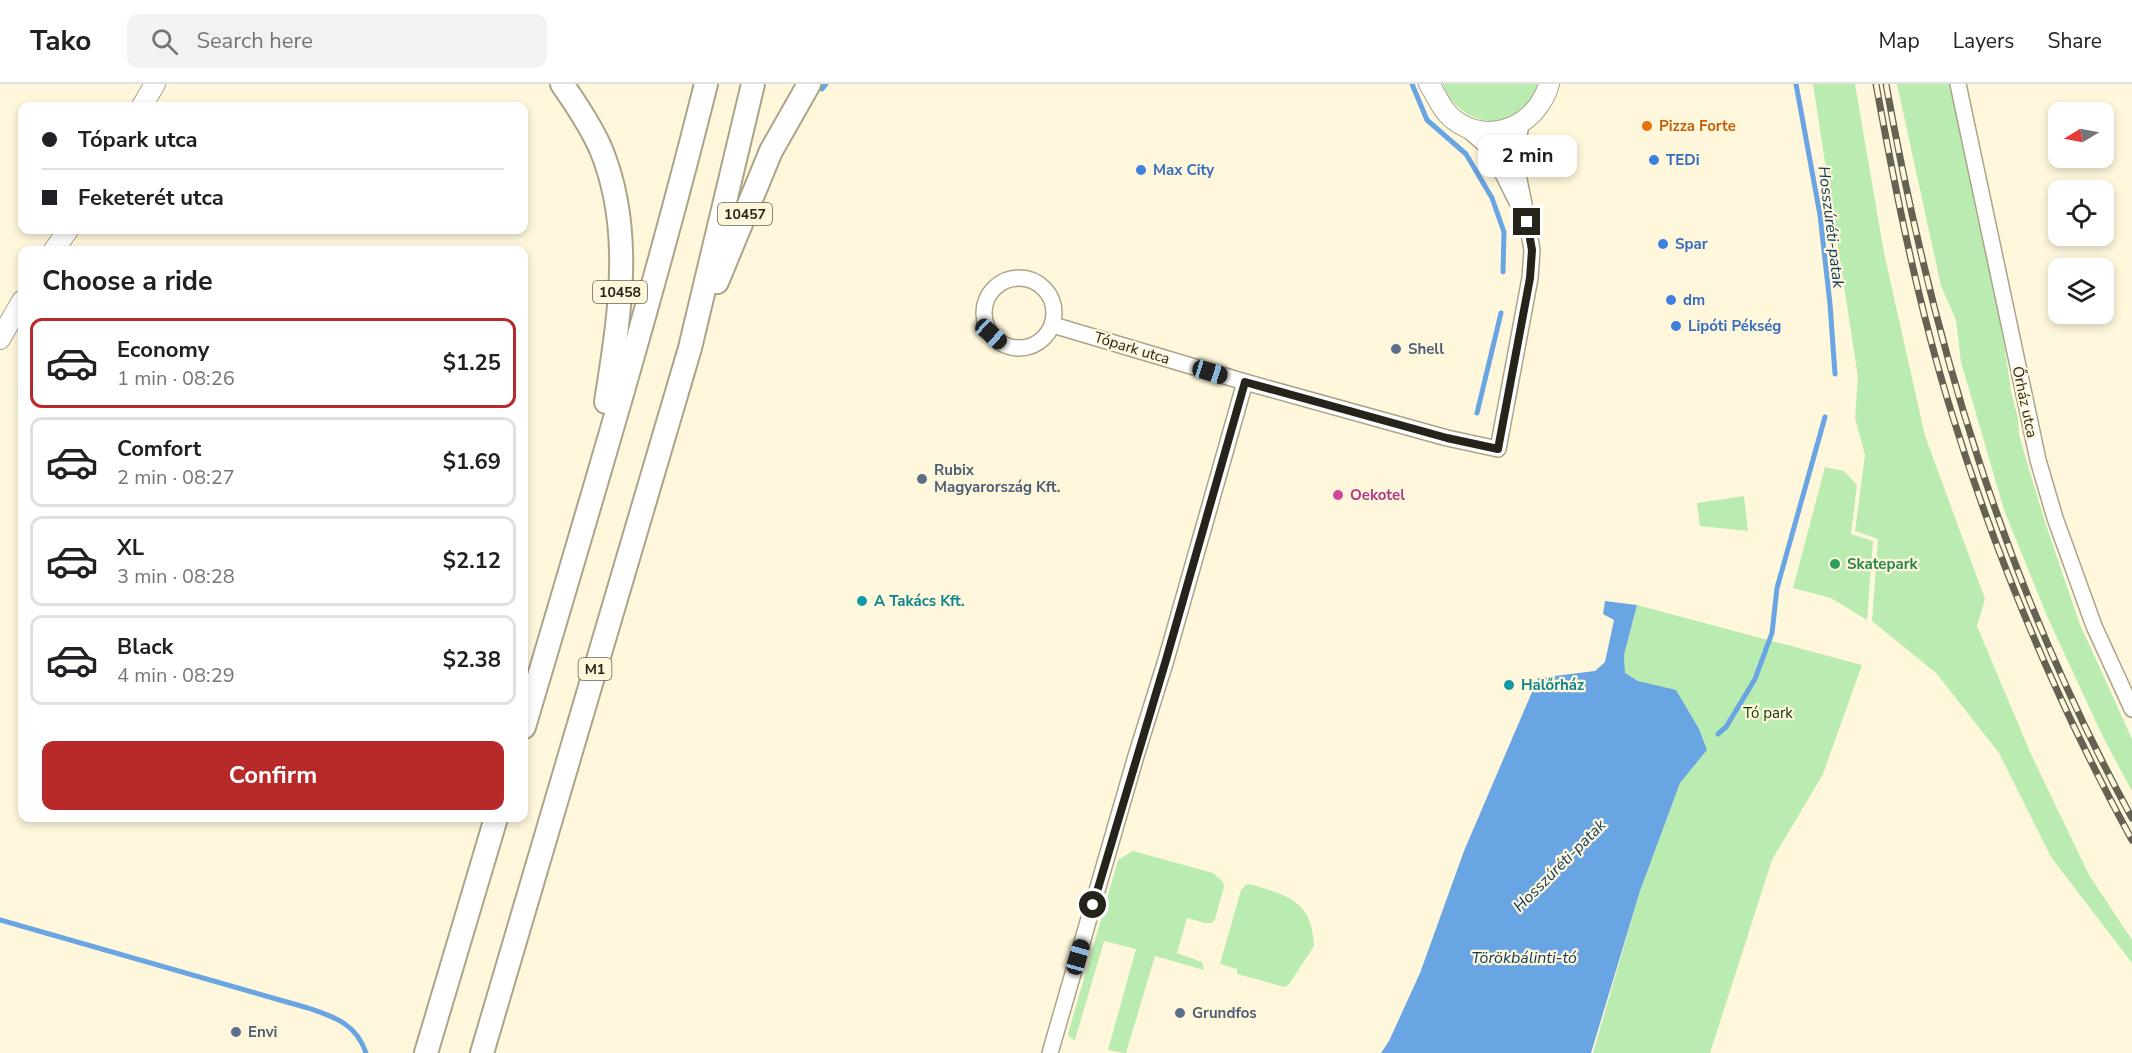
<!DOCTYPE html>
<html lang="en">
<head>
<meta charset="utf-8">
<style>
  body { margin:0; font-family:"Nunito Sans",sans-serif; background:#f2f2f2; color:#202124; height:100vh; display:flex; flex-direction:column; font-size:22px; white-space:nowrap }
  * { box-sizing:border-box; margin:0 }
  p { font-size:20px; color:#757577 }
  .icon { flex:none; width:33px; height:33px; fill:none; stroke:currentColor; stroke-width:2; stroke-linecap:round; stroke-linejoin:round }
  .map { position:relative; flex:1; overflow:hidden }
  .panel { position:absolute; left:18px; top:162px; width:510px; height:576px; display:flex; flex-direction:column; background:#fff; border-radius:12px; box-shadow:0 3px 9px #0003 }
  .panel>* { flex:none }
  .top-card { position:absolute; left:18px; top:18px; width:510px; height:132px; border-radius:12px; box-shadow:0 3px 9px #0003; display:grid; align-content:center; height:132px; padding:0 24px; background:#fff }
  .needle { width:39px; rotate:260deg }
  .tools { position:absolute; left:2048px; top:18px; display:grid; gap:12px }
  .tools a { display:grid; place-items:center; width:66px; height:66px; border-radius:12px; background:#fff; box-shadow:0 3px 9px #0003; font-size:30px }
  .end { position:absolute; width:27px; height:27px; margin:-14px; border:8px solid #26231a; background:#fff; box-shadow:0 0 0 3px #fff }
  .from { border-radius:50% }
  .bubble { position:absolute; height:42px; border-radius:12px; background:#fff; box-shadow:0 3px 9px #0003; font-size:20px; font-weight:700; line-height:42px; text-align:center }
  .car { position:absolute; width:18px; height:36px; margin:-18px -9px; border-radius:8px; box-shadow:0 0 4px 2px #0007; background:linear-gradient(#222 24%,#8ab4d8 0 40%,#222 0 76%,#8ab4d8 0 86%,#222 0) }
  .top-card b { display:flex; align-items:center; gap:21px; height:57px; font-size:22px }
  .top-card b+b { border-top:2px solid #e0e0e0 }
  .top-card i { width:15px; height:15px; background:#202124 }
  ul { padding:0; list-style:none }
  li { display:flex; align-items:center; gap:18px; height:90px; margin:0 12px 9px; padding:0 12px; border:3px solid #e0e0e0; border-radius:12px }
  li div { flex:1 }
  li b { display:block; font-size:22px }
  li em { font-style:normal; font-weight:700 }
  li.selected { border-color:#b8292a }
  li>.icon { width:54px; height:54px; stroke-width:1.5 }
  h2 { padding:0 24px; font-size:27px; line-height:72px }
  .cta { display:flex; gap:12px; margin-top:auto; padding:12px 24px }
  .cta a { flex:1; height:69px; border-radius:12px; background:#b8292a; color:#fff; font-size:24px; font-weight:700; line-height:69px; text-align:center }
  header { display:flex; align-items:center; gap:36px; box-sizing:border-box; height:84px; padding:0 30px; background:#fff; border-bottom:2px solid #e0e0e0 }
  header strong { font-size:28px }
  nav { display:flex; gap:33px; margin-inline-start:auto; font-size:21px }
  .search { width:420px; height:54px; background:#f2f2f2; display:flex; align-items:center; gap:15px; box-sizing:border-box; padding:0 21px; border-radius:12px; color:#757577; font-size:22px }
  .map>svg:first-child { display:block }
  .green { fill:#baecb2 }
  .water { fill:#6aa5e3 }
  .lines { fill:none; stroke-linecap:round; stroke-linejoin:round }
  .stream { stroke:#6aa5e3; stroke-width:5 }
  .minor-casing { stroke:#aba48b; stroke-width:18 }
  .major-casing { stroke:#aba48b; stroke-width:22 }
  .highway-casing { stroke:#aba48b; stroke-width:26 }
  .minor { stroke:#fff; stroke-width:15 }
  .major { stroke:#fff; stroke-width:20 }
  .highway { stroke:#fff; stroke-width:22 }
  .rail-casing { stroke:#666253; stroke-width:7 }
  .rail { stroke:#fef7dc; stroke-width:4.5; stroke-dasharray:14; stroke-linecap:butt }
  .route { stroke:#26231a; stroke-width:8 }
  .food-dot { fill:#e8710a; stroke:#fef7dc; stroke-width:2 }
  .shop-dot { fill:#3f7fe0; stroke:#fef7dc; stroke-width:2 }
  .service-dot { fill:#5c6f8a; stroke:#fef7dc; stroke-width:2 }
  .hotel-dot { fill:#d1479c; stroke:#fef7dc; stroke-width:2 }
  .leisure-dot { fill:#2e9e5b; stroke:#fef7dc; stroke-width:2 }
  .culture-dot { fill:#0f9aa8; stroke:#fef7dc; stroke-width:2 }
  .labels { text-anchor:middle; stroke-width:4.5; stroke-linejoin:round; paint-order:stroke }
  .shield { fill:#fef7dc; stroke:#676354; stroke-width:1.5 }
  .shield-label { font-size:14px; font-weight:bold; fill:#26231a }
  .food-label { font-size:15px; font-weight:bold; fill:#c56008; stroke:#fef7dc; text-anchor:start }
  .shop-label { font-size:15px; font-weight:bold; fill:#366cbe; stroke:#fef7dc; text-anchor:start }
  .street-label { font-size:15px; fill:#26231a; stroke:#fef7dc }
  .service-label { font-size:15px; font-weight:bold; fill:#4e5e75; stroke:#fef7dc; text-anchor:start }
  .hotel-label { font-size:15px; font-weight:bold; fill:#b23c85; stroke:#fef7dc; text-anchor:start }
  .leisure-label { font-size:15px; font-weight:bold; fill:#27864d; stroke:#fef7dc; text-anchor:start }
  .culture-label { font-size:15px; font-weight:bold; fill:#0d838f; stroke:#fef7dc; text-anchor:start }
  .park-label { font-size:15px; fill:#0f3609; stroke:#fef7dc }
  .water-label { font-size:16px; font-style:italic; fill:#113b63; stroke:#fef7dc }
</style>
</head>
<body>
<header>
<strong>Tako</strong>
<div class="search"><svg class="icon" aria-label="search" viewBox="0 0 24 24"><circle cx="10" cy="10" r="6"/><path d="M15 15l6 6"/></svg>Search here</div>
<nav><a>Map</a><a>Layers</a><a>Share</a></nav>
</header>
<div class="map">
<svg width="2132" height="969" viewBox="0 0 2132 969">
  <rect width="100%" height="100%" fill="#fef7dc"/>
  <g class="green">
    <path d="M1443,0H1539C1537,5 1535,12 1531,17C1506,52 1456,38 1443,0Z"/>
    <polygon points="1813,0 1855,0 1884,169 1925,352 1985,515 1977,542 2030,668 2089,791 2132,856 2132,879 2051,773 1999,669 1936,589 1872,537 1878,455 1855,447 1865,371 1855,334 1858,293"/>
    <polygon points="1897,0 1951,0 1984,162 1996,204 2011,307 2018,334 2019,351 2045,438 2079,538 2132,655 2132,707 2103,653 2047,532 2004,426 1961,278 1956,236 1941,202"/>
    <polygon points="1825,383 1844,387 1857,401 1851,450 1873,457 1867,536 1831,514 1793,504"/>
    <polygon points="1744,412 1748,447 1700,442 1697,419"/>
    <polygon points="1637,521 1862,581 1823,690 1772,776 1710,969 1593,969 1640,807 1680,699 1707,666 1638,597 1625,589 1624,571"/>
    <polygon points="1133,767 1213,789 1223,798 1224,803 1215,835 1212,839 1205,839 1187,834 1177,869 1202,878 1204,886 1155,872 1126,969 1124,969 1108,966 1136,865 1104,857 1075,956 1070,954 1068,950 1118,776"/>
    <path d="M1250,800C1288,812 1312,816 1314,862L1289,900L1285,903L1237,890V885L1220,880L1241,806L1246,801Z"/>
  </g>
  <polygon class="water" points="1605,517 1637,521 1624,571 1625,589 1638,597 1676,606 1699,645 1707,666 1680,699 1640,807 1591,969 1381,969 1389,957 1420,889 1464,767 1538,594 1595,587 1605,578 1614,536 1603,530"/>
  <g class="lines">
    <g class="stream">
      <polyline points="1412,0 1427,36 1466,70 1492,114 1504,148 1503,188"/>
      <polyline points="1796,0 1820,131 1830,220 1835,290"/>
      <polyline points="822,5 826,0"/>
      <polyline points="1477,329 1501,229"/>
      <polyline points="1718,650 1726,643 1755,595 1772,549 1777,504 1825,333"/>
      <path d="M0,836L308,924C334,933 356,939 366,969"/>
    </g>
    <defs>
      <g id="minor">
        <polyline points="1958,0 2038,376 2055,434 2094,542 2132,625"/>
        <polyline points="1521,40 1515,76 1524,120"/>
        <circle cx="1019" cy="229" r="35"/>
        <polyline points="1053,241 1245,298 1447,354 1498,365 1530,194 1532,166 1527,138 1491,66 1466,44"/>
        <polyline points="1050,969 1136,672 1166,576 1245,298"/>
      </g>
      <g id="major">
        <path d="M1429,0C1437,12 1441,25 1453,35C1489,64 1538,41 1549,0"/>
        <polyline points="142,22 155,0"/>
        <polyline points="54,166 68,146"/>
        <polyline points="0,255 22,217"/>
      </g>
      <g id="highway">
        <path d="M562,0C576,20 590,41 600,63C635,145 619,234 606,318"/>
        <polyline points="717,198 771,67 809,0"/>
        <path d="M524,643C587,430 652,216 706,0"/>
        <polyline points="426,969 496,734"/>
        <polyline points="482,969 690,264 753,0"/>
      </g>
    </defs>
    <use href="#minor" class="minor-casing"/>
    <use href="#major" class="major-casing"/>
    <use href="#highway" class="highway-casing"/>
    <use href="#minor" class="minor"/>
    <use href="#major" class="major"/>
    <use href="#highway" class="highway"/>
    <defs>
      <g id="rail">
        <path d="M1876,0C1896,110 1918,220 1951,327C1997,476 2057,619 2132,756"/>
        <path d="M1886,0C1932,257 2006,504 2132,734"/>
      </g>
    </defs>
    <use href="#rail" class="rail-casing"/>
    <use href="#rail" class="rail"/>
  </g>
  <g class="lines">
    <polyline class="route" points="1093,821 1166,576 1245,298 1447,354 1498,365 1530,194 1532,166 1527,138"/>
  </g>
  <circle class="food-dot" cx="1647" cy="42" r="6"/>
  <g class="shop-dot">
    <circle cx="1654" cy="76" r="6"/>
    <circle cx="1141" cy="86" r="6"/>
    <circle cx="1663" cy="160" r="6"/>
    <circle cx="1671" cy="216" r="6"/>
    <circle cx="1676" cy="242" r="6"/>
  </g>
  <g class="service-dot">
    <circle cx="1396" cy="265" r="6"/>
    <circle cx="922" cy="395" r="6"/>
    <circle cx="1180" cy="929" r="6"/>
    <circle cx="236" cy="948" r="6"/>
  </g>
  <circle class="hotel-dot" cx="1338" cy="411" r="6"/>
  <circle class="leisure-dot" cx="1835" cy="480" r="6"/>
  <g class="culture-dot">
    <circle cx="862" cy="517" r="6"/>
    <circle cx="1509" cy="601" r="6"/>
  </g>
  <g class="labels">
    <g class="shield">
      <rect x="718" y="119" width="54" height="22" rx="4.5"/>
      <rect x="593" y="197" width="54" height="22" rx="4.5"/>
      <rect x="578.5" y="574" width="33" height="22" rx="4.5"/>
    </g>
    <g class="shield-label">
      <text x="745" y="135">10457</text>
      <text x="620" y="213">10458</text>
      <text x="595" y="590">M1</text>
    </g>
    <g class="food-label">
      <text x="1659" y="47">Pizza Forte</text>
    </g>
    <g class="shop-label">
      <text x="1666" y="81">TEDi</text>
      <text x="1153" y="91">Max City</text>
      <text x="1675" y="165">Spar</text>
      <text x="1683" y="221">dm</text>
      <text x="1688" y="247">Lipóti Pékség</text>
    </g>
    <g class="street-label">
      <text transform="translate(1132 264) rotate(17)" y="5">Tópark utca</text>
      <text transform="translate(2025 318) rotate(78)" y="5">Őrház utca</text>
    </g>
    <g class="service-label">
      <text x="1408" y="270">Shell</text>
      <text x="934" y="391">Rubix<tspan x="934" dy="17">Magyarország Kft.</tspan></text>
      <text x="1192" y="934">Grundfos</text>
      <text x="248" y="953">Envi</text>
    </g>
    <g class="hotel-label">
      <text x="1350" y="416">Oekotel</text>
    </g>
    <g class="leisure-label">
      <text x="1847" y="485">Skatepark</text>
    </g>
    <g class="culture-label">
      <text x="874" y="522">A Takács Kft.</text>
      <text x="1521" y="606">Halőrház</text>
    </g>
    <g class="park-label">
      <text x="1768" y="634">Tó park</text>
    </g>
    <g class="water-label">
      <text transform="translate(1832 143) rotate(83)" y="6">Hosszúréti-patak</text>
      <text transform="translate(1559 781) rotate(-45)" y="6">Hosszúréti-patak</text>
      <text x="1524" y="879">Törökbálinti-tó</text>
    </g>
  </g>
</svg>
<div class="tools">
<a><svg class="needle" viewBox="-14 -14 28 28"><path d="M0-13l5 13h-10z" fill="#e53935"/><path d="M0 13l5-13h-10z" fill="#757577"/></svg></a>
<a><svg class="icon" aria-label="locate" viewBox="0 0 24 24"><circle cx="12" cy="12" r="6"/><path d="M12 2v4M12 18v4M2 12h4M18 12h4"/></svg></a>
<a><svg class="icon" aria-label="layers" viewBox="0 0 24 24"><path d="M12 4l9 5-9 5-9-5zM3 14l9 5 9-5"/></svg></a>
</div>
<i class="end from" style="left:1093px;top:821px"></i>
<i class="end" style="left:1527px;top:138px"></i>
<div class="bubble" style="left:1478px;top:51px;width:99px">2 min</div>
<i class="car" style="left:991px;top:250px;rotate:132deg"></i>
<i class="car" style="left:1210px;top:288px;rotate:107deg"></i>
<i class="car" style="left:1078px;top:873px;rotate:16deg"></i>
<div class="top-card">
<b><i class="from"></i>Tópark utca</b>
<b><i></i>Feketerét utca</b>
</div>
<section class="panel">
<h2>Choose a ride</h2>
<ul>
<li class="selected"><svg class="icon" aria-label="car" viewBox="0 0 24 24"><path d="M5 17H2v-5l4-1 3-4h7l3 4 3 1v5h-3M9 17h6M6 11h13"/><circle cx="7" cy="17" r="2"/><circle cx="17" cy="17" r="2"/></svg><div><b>Economy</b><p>1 min · 08:26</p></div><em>$1.25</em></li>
<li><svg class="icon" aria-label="car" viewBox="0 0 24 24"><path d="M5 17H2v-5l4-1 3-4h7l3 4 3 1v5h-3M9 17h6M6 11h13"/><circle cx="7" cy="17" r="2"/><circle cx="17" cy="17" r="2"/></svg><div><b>Comfort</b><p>2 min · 08:27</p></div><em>$1.69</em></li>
<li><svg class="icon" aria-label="car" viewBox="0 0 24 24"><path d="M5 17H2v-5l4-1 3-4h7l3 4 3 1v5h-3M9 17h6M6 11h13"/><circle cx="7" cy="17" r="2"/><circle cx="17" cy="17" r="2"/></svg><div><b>XL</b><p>3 min · 08:28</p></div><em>$2.12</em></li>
<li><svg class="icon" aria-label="car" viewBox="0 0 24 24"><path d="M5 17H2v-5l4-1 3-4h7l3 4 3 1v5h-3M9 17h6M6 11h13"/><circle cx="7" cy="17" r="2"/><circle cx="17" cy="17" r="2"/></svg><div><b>Black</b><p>4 min · 08:29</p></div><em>$2.38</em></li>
</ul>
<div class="cta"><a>Confirm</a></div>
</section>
</div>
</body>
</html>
